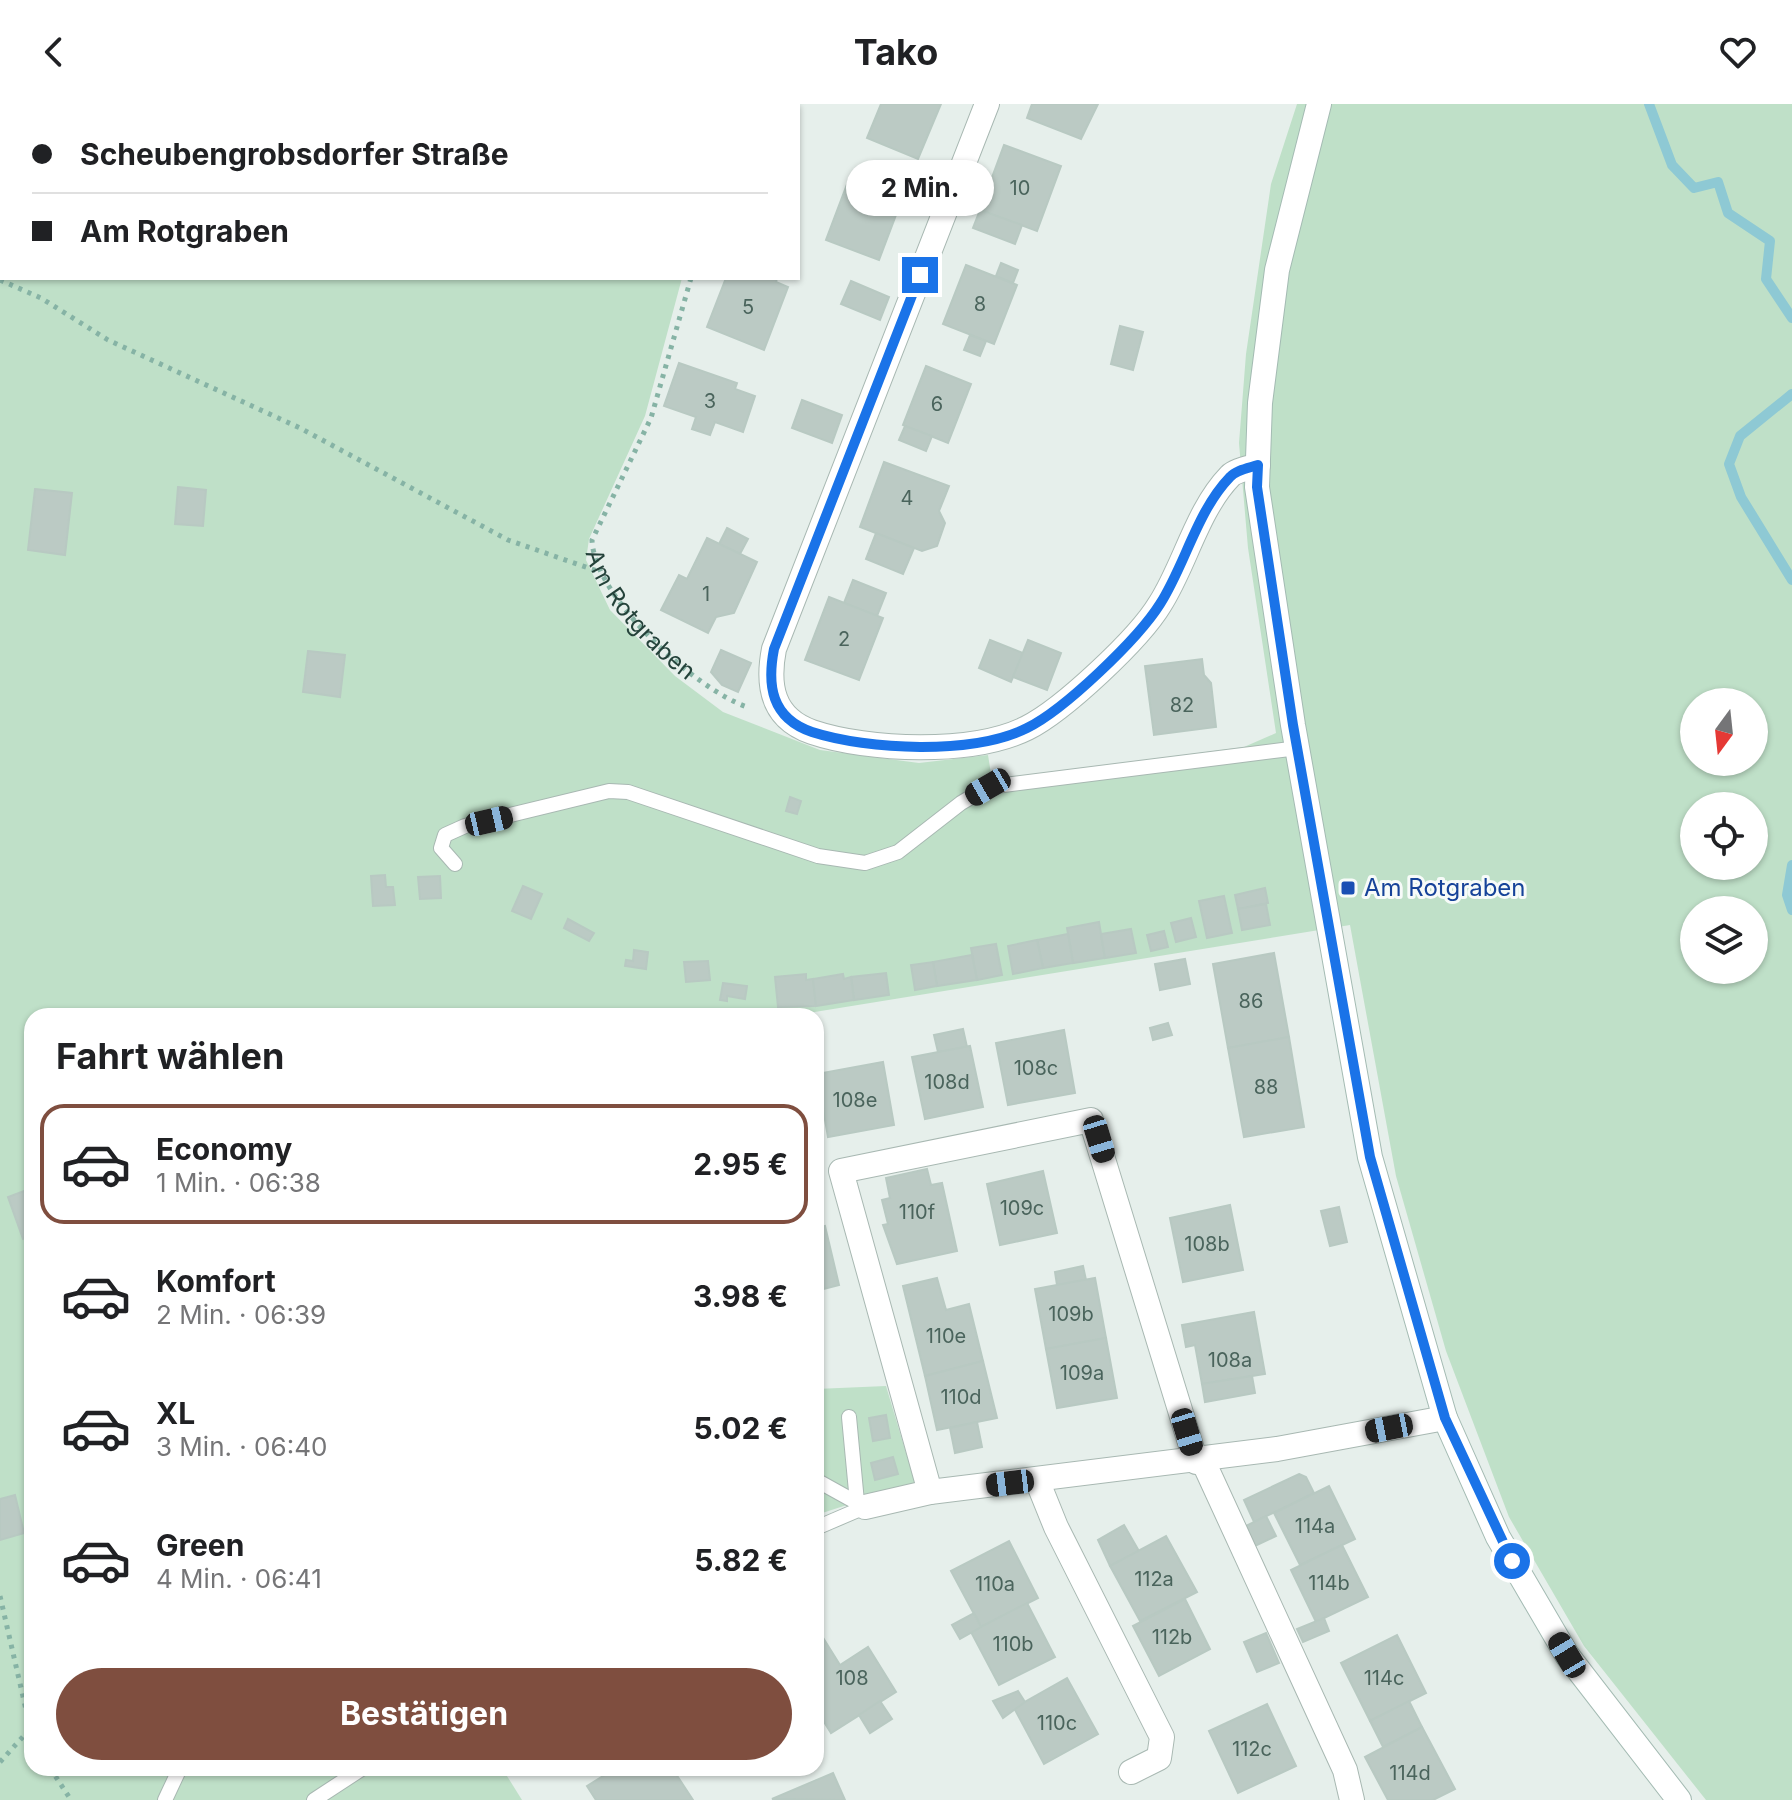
<!DOCTYPE html>
<html lang="de">
<head>
<meta charset="utf-8">
<style>
  body { margin:0; font-family:Inter,sans-serif; background:#f6f6f6; color:#202124; height:100vh; display:flex; flex-direction:column; font-size:30px; white-space:nowrap }
  * { box-sizing:border-box; margin:0 }
  p { font-size:26px; color:#757577 }
  .icon { flex:none; width:44px; height:44px; fill:none; stroke:currentColor; stroke-width:2; stroke-linecap:round; stroke-linejoin:round }
  .map { position:relative; flex:1; overflow:hidden }
  .drawer { position:absolute; left:24px; top:904px; width:800px; height:768px; display:flex; flex-direction:column; background:#fff; border-radius:24px; box-shadow:0 2px 6px #0004 }
  .drawer>* { flex:none }
  .hud { position:absolute; left:0px; top:0px; width:800px; height:176px; box-shadow:0 2px 6px #0004; display:grid; align-content:center; height:176px; padding:0 32px; background:#fff }
  .needle { width:52px; rotate:195deg }
  .fabs { position:absolute; left:1680px; top:584px; display:grid; gap:16px }
  .fabs a { display:grid; place-items:center; width:88px; height:88px; border-radius:50%; background:#fff; box-shadow:0 2px 6px #0004; font-size:40px }
  .end { position:absolute; width:36px; height:36px; margin:-18px; border:10px solid #1a73e8; background:#fff; box-shadow:0 0 0 4px #fff }
  .from { border-radius:50% }
  .bubble { position:absolute; height:56px; border-radius:28px; background:#fff; box-shadow:0 2px 6px #0004; font-size:26px; font-weight:700; line-height:56px; text-align:center }
  .car { position:absolute; width:24px; height:48px; margin:-24px -12px; border-radius:10px; box-shadow:0 0 6px 2px #0007; background:linear-gradient(#222 24%,#8ab4d8 0 40%,#222 0 76%,#8ab4d8 0 86%,#222 0) }
  .hud b { display:flex; align-items:center; gap:28px; height:76px; font-size:30px }
  .hud b+b { border-top:2px solid #e0e0e0 }
  .hud i { width:20px; height:20px; background:#202124 }
  ul { padding:0; list-style:none }
  li { display:flex; align-items:center; gap:24px; height:120px; margin:0 16px 12px; padding:0 16px; border:4px solid transparent; border-radius:24px }
  li div { flex:1 }
  li b { display:block; font-size:30px }
  li em { font-style:normal; font-weight:700 }
  li.current { border-color:#7f4e3f }
  li>.icon { width:72px; height:72px; stroke-width:1.5 }
  h2 { padding:0 32px; font-size:36px; line-height:96px }
  .primary-button { display:flex; gap:16px; margin-top:auto; padding:16px 32px }
  .primary-button a { flex:1; height:92px; border-radius:48px; background:#7f4e3f; color:#fff; font-size:32px; font-weight:700; line-height:92px; text-align:center }
  header { display:flex; justify-content:space-between; align-items:center; height:104px; padding:0 32px; background:#fff; font-size:36px; font-weight:700 }
  .map>svg:first-child { display:block }
  .green { fill:#bfe0c8; fill-rule:evenodd }
  .lines { fill:none; stroke-linecap:round; stroke-linejoin:round }
  .stream { stroke:#8ec9d4; stroke-width:10 }
  .building { fill:#bbcac4; stroke:#b8c9c2; stroke-width:2 }
  .service-casing { stroke:#a8b8b2; stroke-width:16 }
  .minor-casing { stroke:#a8b8b2; stroke-width:26 }
  .secondary-casing { stroke:#a4bbb3; stroke-width:26 }
  .path { stroke:#86b3a5; stroke-width:5; stroke-dasharray:4 6; stroke-linecap:butt }
  .service { stroke:#fff; stroke-width:14 }
  .minor { stroke:#fff; stroke-width:24 }
  .secondary { stroke:#fff; stroke-width:24 }
  .route { stroke:#1a73e8; stroke-width:10 }
  .transit-dot { fill:#1a4fb4; stroke:#f7fbf9; stroke-width:3 }
  .labels { text-anchor:middle; stroke-width:6; stroke-linejoin:round; paint-order:stroke }
  .number-label { font-size:20px; fill:#4a645c }
  .street-label { font-size:24px; fill:#24423a; stroke:#f7fbf9 }
  .transit-label { font-size:24px; fill:#164399; stroke:#f7fbf9; text-anchor:start }
</style>
</head>
<body>
<header><svg class="icon" aria-label="back" viewBox="0 0 24 24"><path d="M15 5l-7 7 7 7"/></svg>Tako<svg class="icon" aria-label="heart" viewBox="0 0 24 24"><path d="M12 20l-8-8c-3-5 5-10 8-4 3-6 11-1 8 4z"/></svg></header>
<div class="map">
<svg width="1792" height="1696" viewBox="0 0 1792 1696">
  <rect width="100%" height="100%" fill="#e6efeb"/>
  <g class="green">
    <path d="M0,0H733L2,2V174H682L645,312L589,435L586,456L610,506L675,572L723,608L820,646L919,659L988,651L992,676L1244,643L1276,629L1248,444L1239,339L1246,250L1271,80L1297,0H1792V1696H1706L1584,1542L1509,1413L1446,1247L1396,1072L1350,821L790,912H32V1664H502L522,1696H0ZM1694,598H1754V658H1694ZM1694,702H1754V762H1694ZM1694,806H1754V866H1694Z"/>
    <polygon points="886,1282 915,1379 816,1411 816,1285"/>
  </g>
  <g class="lines">
    <g class="stream">
      <polyline points="1649,0 1672,61 1694,84 1718,78 1728,109 1770,137 1766,175 1792,214"/>
      <polyline points="1792,290 1740,332 1729,360 1741,393 1792,476"/>
      <polyline points="1792,761 1787,791 1792,806"/>
    </g>
  </g>
  <g class="building">
    <polygon points="881,0 941,0 918,55 867,34"/>
    <polygon points="1032,0 1098,0 1081,35 1027,14"/>
    <polygon points="1004,41 1061,62 1037,127 980,106"/>
    <polygon points="849,75 902,95 879,156 826,136"/>
    <polygon points="980,106 1022,121 1015,140 973,124"/>
    <polygon points="1001,159 1018,166 1013,179 996,172"/>
    <polygon points="966,161 1017,181 994,240 943,220"/>
    <polygon points="726,174 777,174 776,178 788,183 764,246 707,223"/>
    <polygon points="851,177 889,193 880,216 841,200"/>
    <polygon points="1120,222 1143,228 1133,266 1111,260"/>
    <polygon points="970,231 986,237 980,252 964,246"/>
    <polygon points="679,259 737,279 735,285 755,292 743,328 715,318 710,331 692,325 696,313 664,302"/>
    <polygon points="926,262 971,280 948,339 903,321"/>
    <polygon points="802,296 842,311 832,339 792,324"/>
    <polygon points="905,322 932,332 926,347 899,336"/>
    <polygon points="884,358 949,382 939,407 945,419 937,442 922,447 860,423"/>
    <polygon points="178,383 206,386 203,422 175,420"/>
    <polygon points="35,385 72,389 65,451 28,446"/>
    <polygon points="727,424 748,435 740,450 719,440"/>
    <polygon points="876,429 914,444 903,470 866,455"/>
    <polygon points="707,434 757,458 734,509 716,513 708,529 661,506 679,471 687,475"/>
    <polygon points="853,476 886,489 877,512 844,499"/>
    <polygon points="829,493 883,514 859,576 805,556"/>
    <polygon points="990,536 1023,549 1011,578 979,564"/>
    <polygon points="1028,536 1061,549 1047,586 1013,573"/>
    <polygon points="721,546 751,559 738,588 722,581 711,568"/>
    <polygon points="308,547 345,551 340,593 303,588"/>
    <polygon points="1202,555 1204,571 1211,579 1216,623 1154,631 1145,562"/>
    <polygon points="790,693 801,697 797,710 786,707"/>
    <polygon points="385,771 386,783 393,783 395,801 373,802 371,772"/>
    <polygon points="440,772 441,794 420,795 418,773"/>
    <polygon points="523,782 542,790 531,815 512,807"/>
    <polygon points="1265,784 1268,799 1238,805 1235,791"/>
    <polygon points="1224,792 1232,829 1207,834 1199,797"/>
    <polygon points="1266,800 1270,821 1242,826 1238,805"/>
    <polygon points="1191,814 1196,833 1176,838 1171,819"/>
    <polygon points="568,815 594,829 589,837 564,824"/>
    <polygon points="1099,818 1105,854 1073,859 1067,824"/>
    <polygon points="1131,825 1136,849 1105,854 1101,830"/>
    <polygon points="1164,827 1168,843 1151,847 1147,831"/>
    <polygon points="1068,830 1073,859 1043,864 1037,836"/>
    <polygon points="1037,836 1043,864 1013,870 1008,842"/>
    <polygon points="996,840 1002,871 977,876 971,844"/>
    <polygon points="634,846 648,848 646,865 625,862 626,856 633,857"/>
    <polygon points="1274,849 1289,933 1228,944 1213,860"/>
    <polygon points="972,851 977,876 937,882 933,858"/>
    <polygon points="1185,855 1190,880 1160,886 1155,860"/>
    <polygon points="708,857 710,876 686,878 684,858"/>
    <polygon points="933,858 937,882 915,886 911,861"/>
    <polygon points="886,869 889,891 854,896 851,873"/>
    <polygon points="806,870 806,876 813,875 816,902 778,903 775,873"/>
    <polygon points="843,870 844,875 851,873 854,896 816,902 813,875"/>
    <polygon points="723,879 747,882 745,895 727,892 727,897 720,896"/>
    <polygon points="1168,919 1172,931 1153,936 1150,924"/>
    <polygon points="963,925 967,943 938,948 934,931"/>
    <polygon points="1064,926 1075,989 1008,1001 996,939"/>
    <polygon points="1289,933 1304,1023 1244,1033 1228,944"/>
    <polygon points="970,942 983,1003 925,1015 912,953"/>
    <polygon points="883,958 894,1021 828,1033 817,970"/>
    <polygon points="927,1065 931,1081 942,1079 957,1147 897,1160 883,1121 888,1120 882,1096 890,1094 886,1074"/>
    <polygon points="1043,1067 1057,1129 1000,1141 987,1080"/>
    <polygon points="32,1084 32,1131 23,1135 8,1093"/>
    <polygon points="1230,1101 1243,1166 1183,1178 1170,1114"/>
    <polygon points="1339,1103 1347,1138 1330,1142 1321,1107"/>
    <polygon points="825,1122 839,1181 816,1187 816,1124"/>
    <polygon points="1083,1162 1086,1176 1057,1181 1055,1168"/>
    <polygon points="937,1174 946,1206 969,1200 983,1257 925,1272 903,1182"/>
    <polygon points="1095,1174 1106,1234 1046,1245 1035,1185"/>
    <polygon points="1254,1208 1265,1270 1202,1280 1195,1241 1186,1243 1182,1221"/>
    <polygon points="1106,1234 1117,1294 1057,1304 1046,1245"/>
    <polygon points="983,1257 997,1314 937,1326 925,1272"/>
    <polygon points="1252,1272 1255,1289 1205,1298 1202,1280"/>
    <polygon points="886,1311 890,1334 873,1337 869,1314"/>
    <polygon points="977,1318 982,1343 955,1349 950,1324"/>
    <polygon points="893,1353 898,1370 875,1376 871,1359"/>
    <polygon points="1299,1370 1306,1373 1314,1389 1254,1418 1244,1396"/>
    <polygon points="1329,1382 1355,1435 1300,1461 1274,1409"/>
    <polygon points="15,1391 24,1429 0,1436 0,1395"/>
    <polygon points="1266,1412 1276,1432 1255,1442 1246,1422"/>
    <polygon points="1124,1421 1139,1447 1110,1462 1098,1436"/>
    <polygon points="1166,1432 1197,1488 1140,1517 1110,1462"/>
    <polygon points="1009,1437 1038,1494 981,1523 951,1467"/>
    <polygon points="1342,1441 1368,1493 1316,1518 1291,1466"/>
    <polygon points="1185,1495 1210,1545 1159,1572 1133,1522"/>
    <polygon points="1027,1499 1055,1553 999,1581 971,1528"/>
    <polygon points="974,1509 981,1523 960,1535 952,1521"/>
    <polygon points="1324,1514 1329,1527 1303,1538 1297,1525"/>
    <polygon points="817,1524 840,1561 868,1543 896,1588 831,1629 816,1605"/>
    <polygon points="1266,1529 1279,1559 1257,1568 1244,1538"/>
    <polygon points="1397,1531 1426,1589 1370,1617 1341,1559"/>
    <polygon points="1067,1574 1098,1630 1044,1660 1014,1604"/>
    <polygon points="1018,1587 1025,1598 1003,1614 993,1597"/>
    <polygon points="880,1597 892,1615 870,1629 859,1611"/>
    <polygon points="1409,1597 1422,1623 1383,1643 1370,1617"/>
    <polygon points="1267,1600 1296,1662 1238,1689 1209,1627"/>
    <polygon points="1422,1623 1455,1685 1433,1696 1388,1696 1365,1653"/>
    <polygon points="616,1664 672,1664 693,1696 596,1696 587,1682"/>
    <polygon points="833,1669 845,1696 772,1695"/>
  </g>
  <g class="lines">
    <defs>
      <g id="service">
        <polyline points="455,760 441,744 445,731 465,722 609,687 628,688 818,752 865,759 898,748 961,699 988,683 1298,644"/>
        <polyline points="849,1313 857,1398"/>
        <polyline points="816,1376 861,1401"/>
        <polyline points="816,1424 865,1403"/>
        <polyline points="165,1696 180,1664"/>
        <polyline points="314,1696 363,1664"/>
      </g>
      <g id="minor">
        <path d="M987,0L774,545C767,581 772,614 812,628C868,647 973,651 1027,624C1063,606 1139,535 1160,500C1185,461 1197,406 1230,372C1236,366 1250,364 1258,361"/>
        <polyline points="1203,1357 1345,1666 1352,1696"/>
        <polyline points="1037,1376 1056,1423 1162,1633 1159,1654 1131,1668"/>
        <polyline points="930,1388 841,1067 1091,1016 1196,1358"/>
        <polyline points="865,1403 930,1388 1277,1345 1445,1314"/>
      </g>
      <polyline id="secondary" points="1319,0 1277,166 1260,299 1257,383 1293,621 1370,1053 1445,1314 1498,1433 1567,1551 1679,1696"/>
    </defs>
    <use href="#service" class="service-casing"/>
    <use href="#minor" class="minor-casing"/>
    <use href="#secondary" class="secondary-casing"/>
    <g class="path">
      <polyline points="88,2 89,0"/>
      <polyline points="740,2 740,0"/>
      <polyline points="0,172 2,169"/>
      <path id="s1" d="M691,174L651,314L592,436C594,493 695,585 747,603"/>
      <polyline points="0,176 41,194 108,236 300,324 508,436 600,468"/>
      <polyline points="0,1492 32,1632"/>
      <polyline points="0,1658 29,1626"/>
      <polyline points="50,1664 71,1696"/>
    </g>
    <use href="#service" class="service"/>
    <use href="#minor" class="minor"/>
    <use href="#secondary" class="secondary"/>
  </g>
  <g class="lines">
    <path class="route" d="M920,171L774,545C767,581 771,614 812,628C868,646 973,651 1027,624C1064,606 1138,535 1160,500C1185,461 1197,407 1230,373C1236,366 1249,364 1258,361L1257,383L1293,621L1370,1053L1445,1314L1512,1457"/>
  </g>
  <rect class="transit-dot" x="1340" y="776" width="16" height="16" rx="4"/>
  <g class="labels">
    <g class="number-label">
      <text x="1020" y="91">10</text>
      <text x="980" y="207">8</text>
      <text x="748" y="210">5</text>
      <text x="710" y="304">3</text>
      <text x="937" y="307">6</text>
      <text x="907" y="401">4</text>
      <text x="706" y="497">1</text>
      <text x="844" y="542">2</text>
      <text x="1182" y="608">82</text>
      <text x="1251" y="904">86</text>
      <text x="1036" y="971">108c</text>
      <text x="947" y="985">108d</text>
      <text x="1266" y="990">88</text>
      <text x="855" y="1003">108e</text>
      <text x="1022" y="1111">109c</text>
      <text x="917" y="1115">110f</text>
      <text x="1207" y="1147">108b</text>
      <text x="1071" y="1217">109b</text>
      <text x="946" y="1239">110e</text>
      <text x="1230" y="1263">108a</text>
      <text x="1082" y="1276">109a</text>
      <text x="961" y="1300">110d</text>
      <text x="1315" y="1429">114a</text>
      <text x="1154" y="1482">112a</text>
      <text x="1329" y="1486">114b</text>
      <text x="995" y="1487">110a</text>
      <text x="1172" y="1540">112b</text>
      <text x="1013" y="1547">110b</text>
      <text x="852" y="1581">108</text>
      <text x="1384" y="1581">114c</text>
      <text x="1057" y="1626">110c</text>
      <text x="1252" y="1652">112c</text>
      <text x="1410" y="1676">114d</text>
    </g>
    <g class="street-label">
      <text dy="8" stroke="none"><textPath href="#s1" startOffset="372">Am Rotgraben</textPath></text>
    </g>
    <g class="transit-label">
      <text x="1364" y="792">Am Rotgraben</text>
    </g>
  </g>
</svg>
<div class="fabs">
<a><svg class="needle" viewBox="-14 -14 28 28"><path d="M0-13l5 13h-10z" fill="#e53935"/><path d="M0 13l5-13h-10z" fill="#757577"/></svg></a>
<a><svg class="icon" aria-label="locate" viewBox="0 0 24 24"><circle cx="12" cy="12" r="6"/><path d="M12 2v4M12 18v4M2 12h4M18 12h4"/></svg></a>
<a><svg class="icon" aria-label="layers" viewBox="0 0 24 24"><path d="M12 4l9 5-9 5-9-5zM3 14l9 5 9-5"/></svg></a>
</div>
<i class="end from" style="left:1512px;top:1457px"></i>
<i class="end" style="left:920px;top:171px"></i>
<div class="bubble" style="left:846px;top:56px;width:148px">2 Min.</div>
<i class="car" style="left:988px;top:683px;rotate:240deg"></i>
<i class="car" style="left:489px;top:717px;rotate:77deg"></i>
<i class="car" style="left:1099px;top:1035px;rotate:163deg"></i>
<i class="car" style="left:1389px;top:1324px;rotate:259deg"></i>
<i class="car" style="left:1187px;top:1328px;rotate:163deg"></i>
<i class="car" style="left:1010px;top:1379px;rotate:263deg"></i>
<i class="car" style="left:1567px;top:1551px;rotate:329deg"></i>
<div class="hud">
<b><i class="from"></i>Scheubengrobsdorfer Straße</b>
<b><i></i>Am Rotgraben</b>
</div>
<section class="drawer">
<h2>Fahrt wählen</h2>
<ul>
<li class="current"><svg class="icon" aria-label="car" viewBox="0 0 24 24"><path d="M5 17H2v-5l4-1 3-4h7l3 4 3 1v5h-3M9 17h6M6 11h13"/><circle cx="7" cy="17" r="2"/><circle cx="17" cy="17" r="2"/></svg><div><b>Economy</b><p>1 Min. · 06:38</p></div><em>2.95 €</em></li>
<li><svg class="icon" aria-label="car" viewBox="0 0 24 24"><path d="M5 17H2v-5l4-1 3-4h7l3 4 3 1v5h-3M9 17h6M6 11h13"/><circle cx="7" cy="17" r="2"/><circle cx="17" cy="17" r="2"/></svg><div><b>Komfort</b><p>2 Min. · 06:39</p></div><em>3.98 €</em></li>
<li><svg class="icon" aria-label="car" viewBox="0 0 24 24"><path d="M5 17H2v-5l4-1 3-4h7l3 4 3 1v5h-3M9 17h6M6 11h13"/><circle cx="7" cy="17" r="2"/><circle cx="17" cy="17" r="2"/></svg><div><b>XL</b><p>3 Min. · 06:40</p></div><em>5.02 €</em></li>
<li><svg class="icon" aria-label="car" viewBox="0 0 24 24"><path d="M5 17H2v-5l4-1 3-4h7l3 4 3 1v5h-3M9 17h6M6 11h13"/><circle cx="7" cy="17" r="2"/><circle cx="17" cy="17" r="2"/></svg><div><b>Green</b><p>4 Min. · 06:41</p></div><em>5.82 €</em></li>
</ul>
<div class="primary-button"><a>Bestätigen</a></div>
</section>
</div>
</body>
</html>
